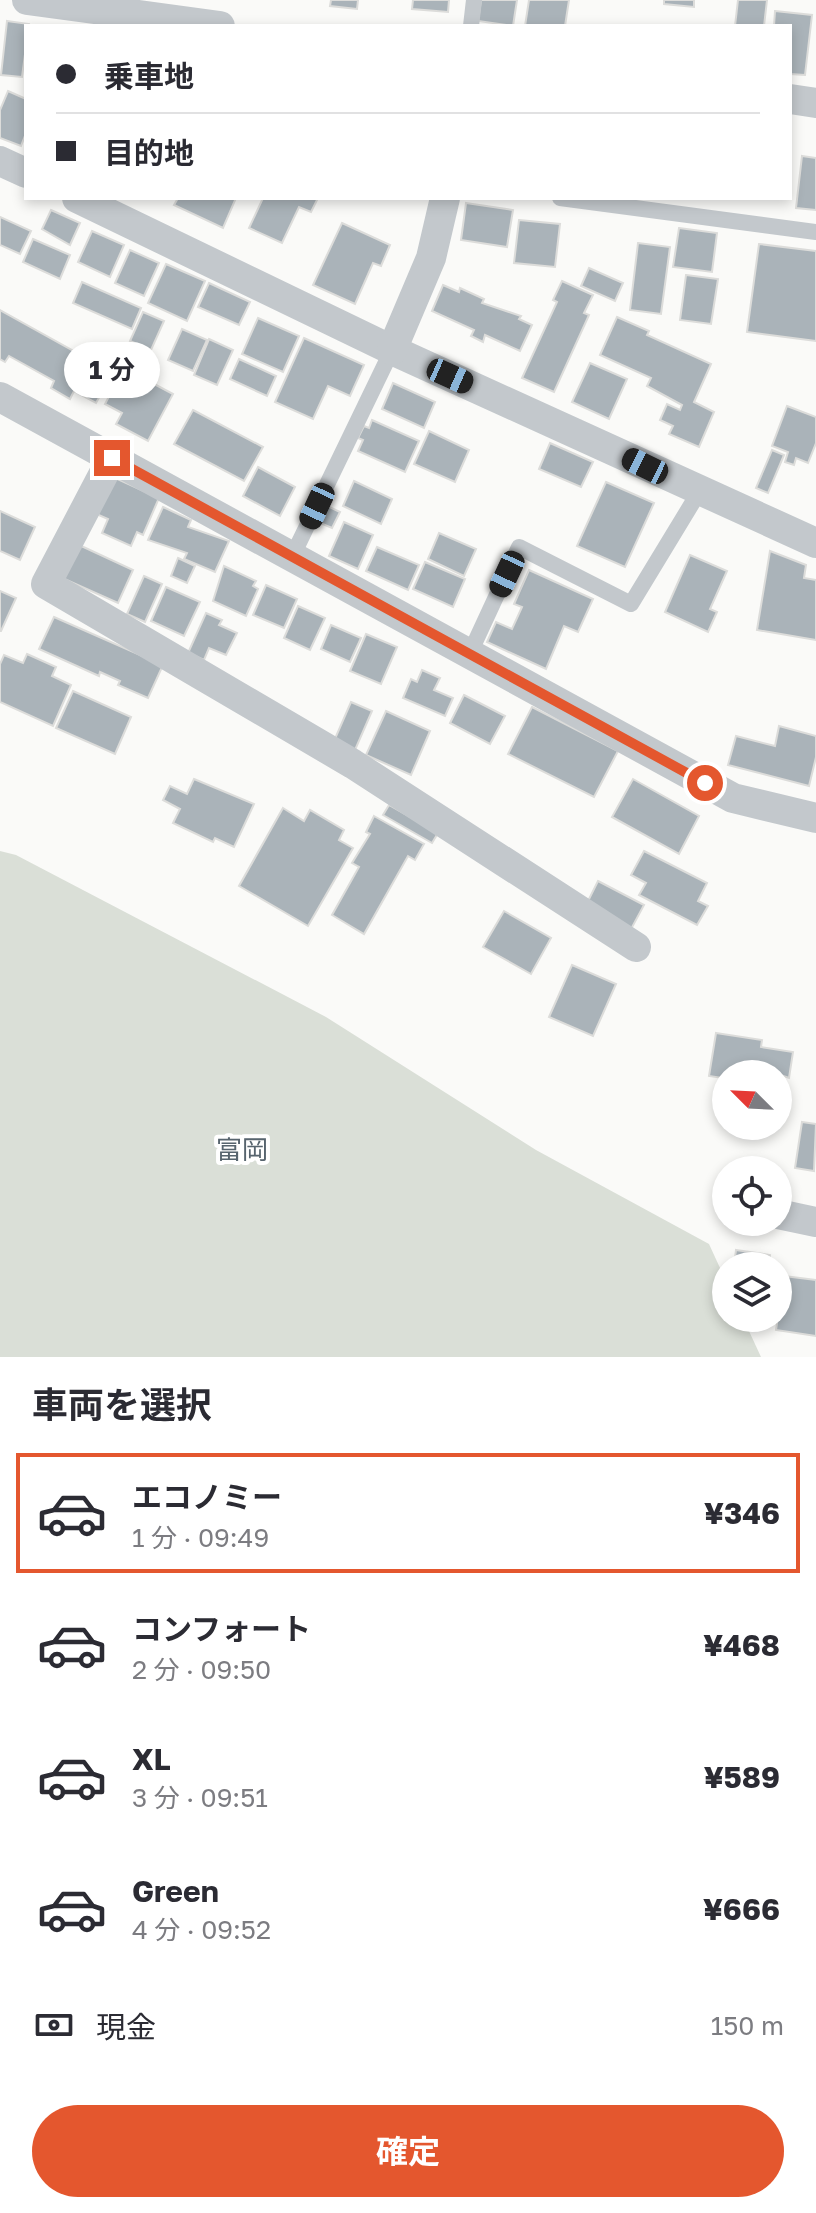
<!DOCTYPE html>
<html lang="ja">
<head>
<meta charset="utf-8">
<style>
  body { margin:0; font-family:"Golos Text","Noto Sans JP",sans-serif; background:#f2f2f3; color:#2b2b33; height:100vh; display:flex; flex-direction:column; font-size:30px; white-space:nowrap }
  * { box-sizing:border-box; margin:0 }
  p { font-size:26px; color:#7c7c81 }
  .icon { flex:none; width:44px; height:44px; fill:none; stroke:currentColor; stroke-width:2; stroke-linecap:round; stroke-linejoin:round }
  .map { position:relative; height:1357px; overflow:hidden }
  .panel { display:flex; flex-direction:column; background:#fff; flex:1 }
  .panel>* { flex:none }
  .top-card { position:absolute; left:24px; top:24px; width:768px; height:176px; border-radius:0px; box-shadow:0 4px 12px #0003; display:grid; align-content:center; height:176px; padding:0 32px; background:#fff }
  .needle { width:52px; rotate:294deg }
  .tools { position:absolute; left:712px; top:1060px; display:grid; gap:16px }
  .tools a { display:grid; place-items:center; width:80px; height:80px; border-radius:50%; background:#fff; box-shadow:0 4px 12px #0003; font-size:40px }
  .end { position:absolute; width:36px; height:36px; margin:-18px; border:10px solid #e4572e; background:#fff; box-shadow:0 0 0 4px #fff }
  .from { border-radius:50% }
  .bubble { position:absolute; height:56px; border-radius:28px; background:#fff; box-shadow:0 4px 12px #0003; font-size:26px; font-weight:700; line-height:56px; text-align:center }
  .car { position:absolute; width:24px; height:48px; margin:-24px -12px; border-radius:10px; box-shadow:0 0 6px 2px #0007; background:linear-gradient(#222 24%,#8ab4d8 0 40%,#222 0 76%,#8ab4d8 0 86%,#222 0) }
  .top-card b { display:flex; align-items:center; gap:28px; height:76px; font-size:30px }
  .top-card b+b { border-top:2px solid #e1e1e2 }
  .top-card i { width:20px; height:20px; background:#2b2b33 }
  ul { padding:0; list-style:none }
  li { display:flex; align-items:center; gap:24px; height:120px; margin:0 16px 12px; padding:0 16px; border:4px solid transparent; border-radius:0px }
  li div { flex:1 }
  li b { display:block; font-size:30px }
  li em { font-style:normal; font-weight:700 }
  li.on { border-color:#e4572e }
  li>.icon { width:72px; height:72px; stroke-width:1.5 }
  h2 { padding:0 32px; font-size:36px; line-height:96px }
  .pay { display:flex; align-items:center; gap:20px; height:88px; padding:0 32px; font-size:30px }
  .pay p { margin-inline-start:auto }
  .action { display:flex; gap:16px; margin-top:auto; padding:16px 32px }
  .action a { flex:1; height:92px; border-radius:48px; background:#e4572e; color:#fff; font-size:32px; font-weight:700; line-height:92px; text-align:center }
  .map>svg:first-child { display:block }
  .green { fill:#dadfd7 }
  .building { fill:#aab3b9; stroke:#dcdcda; stroke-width:2 }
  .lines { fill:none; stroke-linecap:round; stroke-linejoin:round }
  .lane { stroke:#c3c8cc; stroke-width:16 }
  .street { stroke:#c3c8cc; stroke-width:30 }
  .route { stroke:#e4572e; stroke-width:10 }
  .labels { text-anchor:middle; stroke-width:8; stroke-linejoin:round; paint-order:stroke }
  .quarter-label { font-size:26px; fill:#57646e; stroke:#fff }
</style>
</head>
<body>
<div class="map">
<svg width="816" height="1357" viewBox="0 0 816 1357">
  <rect width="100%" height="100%" fill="#fafaf8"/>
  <polygon class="green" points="0,851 16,855 326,1017 536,1150 709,1244 726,1281 726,1318 743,1318 761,1357 0,1357"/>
  <g class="building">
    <polygon points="331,0 358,0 357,9 330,6"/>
    <polygon points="413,0 449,0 448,12 412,9"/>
    <polygon points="481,0 517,0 513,26 478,21"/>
    <polygon points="529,0 569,0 565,26 525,26"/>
    <polygon points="664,0 694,0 694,7 664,4"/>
    <polygon points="738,0 767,0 764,26 735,26"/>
    <polygon points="775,11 812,15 805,75 790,74 790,26 774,26"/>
    <polygon points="7,21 29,24 22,77 1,75"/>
    <polygon points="8,91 26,99 26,133 21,146 0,138 0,110"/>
    <polygon points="802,156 816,158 816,210 796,208"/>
    <polygon points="178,198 236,198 223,228 174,205"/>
    <polygon points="263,198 318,198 311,212 299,207 282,243 249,228"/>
    <polygon points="466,203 513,210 507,247 461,240"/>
    <polygon points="51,210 80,223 70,245 42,229"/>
    <polygon points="0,217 31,231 20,254 0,245"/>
    <polygon points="519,220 560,224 555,267 514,263"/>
    <polygon points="342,223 390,245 381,266 373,263 355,304 313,285"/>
    <polygon points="679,228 717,233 712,272 673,267"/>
    <polygon points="92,231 124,245 110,277 78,262"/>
    <polygon points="33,239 70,255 60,279 23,262"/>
    <polygon points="638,243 670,247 661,314 630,310"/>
    <polygon points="759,244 816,251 816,341 747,332"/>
    <polygon points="130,250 159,263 144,296 115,283"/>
    <polygon points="166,264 205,281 187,321 148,303"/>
    <polygon points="589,268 623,283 615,301 581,286"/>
    <polygon points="686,275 718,279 711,324 680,320"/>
    <polygon points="562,281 593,295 584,313 589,315 554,392 522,378 557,302 553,300"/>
    <polygon points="82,282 141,308 132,329 73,303"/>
    <polygon points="209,283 250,302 239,325 198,307"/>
    <polygon points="443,285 459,292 460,288 484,299 482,303 521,316 519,319 532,325 520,351 485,335 483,342 471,336 474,330 432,311"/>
    <polygon points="0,310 113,373 96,403 74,391 70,399 51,388 54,381 9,356 5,362 0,359"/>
    <polygon points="143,312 164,321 151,350 130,341"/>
    <polygon points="617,317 649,331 647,335 711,364 694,402 714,412 699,447 669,434 673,426 660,420 667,404 680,410 682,405 647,386 651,378 600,355"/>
    <polygon points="258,318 299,336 283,372 242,354"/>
    <polygon points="182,329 207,340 193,371 168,360"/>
    <polygon points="304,338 364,365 350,396 328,386 313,419 275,402"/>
    <polygon points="209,339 233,350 217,385 194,375"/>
    <polygon points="239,359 276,376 267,396 230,379"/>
    <polygon points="590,363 627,379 609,419 572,402"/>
    <polygon points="124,368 173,394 148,441 116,424 122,413 105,404"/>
    <polygon points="393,383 435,402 424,428 382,409"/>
    <polygon points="787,406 816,417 816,443 808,463 796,458 794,465 785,462 788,452 772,446"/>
    <polygon points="193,410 263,447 244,481 174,444"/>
    <polygon points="372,420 419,441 405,472 358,451 363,440 358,438 364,426 369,428"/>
    <polygon points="429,431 469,450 455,482 414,464"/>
    <polygon points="550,443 593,462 581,487 539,469"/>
    <polygon points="772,450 784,455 768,493 756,488"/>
    <polygon points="258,467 295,487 280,516 243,496"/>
    <polygon points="111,476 159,498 143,535 137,532 131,546 102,533 108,519 94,513"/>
    <polygon points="354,481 392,499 381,524 343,506"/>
    <polygon points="606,482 654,503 625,567 577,546"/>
    <polygon points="321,503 340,512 332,528 313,520"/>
    <polygon points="163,507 191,520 188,527 229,541 215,572 184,559 187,553 148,540"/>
    <polygon points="0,511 35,527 20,560 0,551"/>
    <polygon points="344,522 373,535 358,569 329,556"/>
    <polygon points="439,533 476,549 464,576 428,559"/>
    <polygon points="77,544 133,570 118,603 62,578"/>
    <polygon points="377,547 419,565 408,590 366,571"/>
    <polygon points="770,551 806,565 804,578 816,580 816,640 757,630"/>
    <polygon points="690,555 727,571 710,609 717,612 708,632 665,612"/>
    <polygon points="178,558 195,566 187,583 171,576"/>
    <polygon points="425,562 465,579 453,607 413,589"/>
    <polygon points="224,566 256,581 253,586 258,589 246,616 213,601"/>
    <polygon points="529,570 593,599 578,632 564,626 546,669 487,642 496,622 512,629 522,607 514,604"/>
    <polygon points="144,576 162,584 145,622 127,614"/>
    <polygon points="266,585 297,599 284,628 253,615"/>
    <polygon points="166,587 200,602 184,636 151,621"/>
    <polygon points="0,591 16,598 1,631 0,631"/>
    <polygon points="298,606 325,618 310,650 284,638"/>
    <polygon points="206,613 222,620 219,625 237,633 226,655 209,648 204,660 188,653"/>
    <polygon points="54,617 163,665 148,698 118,685 120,681 100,672 99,676 39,649"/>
    <polygon points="331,625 361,638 350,662 321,649"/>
    <polygon points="366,634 397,647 381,684 350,671"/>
    <polygon points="27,654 56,667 52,676 71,685 53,726 0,702 0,664 4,655 23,663"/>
    <polygon points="422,670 440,678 434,690 453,698 445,716 403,698 411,679 417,682"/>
    <polygon points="73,691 131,717 115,754 56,728"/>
    <polygon points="464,695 505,716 490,744 450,723"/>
    <polygon points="351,702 372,711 355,750 334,741"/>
    <polygon points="532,707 618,751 594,797 508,754"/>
    <polygon points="386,711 430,731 411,775 366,755"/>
    <polygon points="779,726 816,736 816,757 809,786 728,765 736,736 775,746"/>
    <polygon points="194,779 254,804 234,847 215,838 213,842 173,823 180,809 163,800 170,786 187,794"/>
    <polygon points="633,779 699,816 679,854 612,817"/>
    <polygon points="389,805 438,833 432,843 383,815"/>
    <polygon points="283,808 304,821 310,810 344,830 339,840 353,848 308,926 239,886"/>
    <polygon points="374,816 424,844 415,860 408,856 364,934 332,915 359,867 352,863 370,834 366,832"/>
    <polygon points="644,851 707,883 698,901 708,906 697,925 639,895 646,883 631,875"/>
    <polygon points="598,881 644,905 630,931 585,907"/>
    <polygon points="504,911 551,938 531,974 483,947"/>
    <polygon points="572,965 616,984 593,1036 549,1017"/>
    <polygon points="716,1033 762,1040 761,1047 793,1052 789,1078 778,1074 726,1074 726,1103 719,1102 723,1078 709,1076"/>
    <polygon points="802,1122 816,1124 814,1171 795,1168"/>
    <polygon points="736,1250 770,1255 769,1266 734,1266"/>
    <polygon points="784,1276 816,1280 816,1336 776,1330"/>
  </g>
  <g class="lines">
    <g class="lane">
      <polyline points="471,26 474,0"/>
      <polyline points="560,198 816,232"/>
      <polyline points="292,557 392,350"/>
      <polyline points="470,653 519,547 631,604 699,492"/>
    </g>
    <g class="street">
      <polyline points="27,0 220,26"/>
      <polyline points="790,99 816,103"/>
      <polyline points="0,161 26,173"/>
      <polyline points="77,198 392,350 816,543"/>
      <polyline points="392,350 431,258 445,198"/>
      <polyline points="0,397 733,798 816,818"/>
      <polyline points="112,458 46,584 353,764 636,947"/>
      <polyline points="778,1214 816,1222"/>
    </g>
  </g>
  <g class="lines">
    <polyline class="route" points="112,458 705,783"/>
  </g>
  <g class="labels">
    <g class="quarter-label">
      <text x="242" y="1159">富岡</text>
    </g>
  </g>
</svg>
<div class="tools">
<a><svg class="needle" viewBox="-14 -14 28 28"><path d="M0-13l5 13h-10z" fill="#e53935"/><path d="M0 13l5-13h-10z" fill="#7c7c81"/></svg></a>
<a><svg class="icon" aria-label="locate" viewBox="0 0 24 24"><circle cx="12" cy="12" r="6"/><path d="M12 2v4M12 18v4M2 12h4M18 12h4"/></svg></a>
<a><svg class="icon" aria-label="layers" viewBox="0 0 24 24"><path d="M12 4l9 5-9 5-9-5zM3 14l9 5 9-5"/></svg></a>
</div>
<i class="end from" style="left:705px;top:783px"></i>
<i class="end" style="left:112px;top:458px"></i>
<div class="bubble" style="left:64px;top:342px;width:96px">1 分</div>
<i class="car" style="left:450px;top:376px;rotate:114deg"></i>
<i class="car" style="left:645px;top:466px;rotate:296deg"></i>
<i class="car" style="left:317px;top:506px;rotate:205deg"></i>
<i class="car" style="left:507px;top:574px;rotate:205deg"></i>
<div class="top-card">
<b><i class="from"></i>乗車地</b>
<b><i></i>目的地</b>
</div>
</div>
<section class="panel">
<h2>車両を選択</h2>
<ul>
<li class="on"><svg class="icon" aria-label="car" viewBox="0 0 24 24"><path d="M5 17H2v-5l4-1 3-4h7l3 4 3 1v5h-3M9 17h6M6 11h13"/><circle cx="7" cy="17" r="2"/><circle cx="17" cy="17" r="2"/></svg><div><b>エコノミー</b><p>1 分 · 09:49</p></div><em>¥346</em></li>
<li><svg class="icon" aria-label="car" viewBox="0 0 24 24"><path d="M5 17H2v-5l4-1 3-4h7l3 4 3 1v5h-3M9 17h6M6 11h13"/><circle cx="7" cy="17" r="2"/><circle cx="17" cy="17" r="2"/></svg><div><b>コンフォート</b><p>2 分 · 09:50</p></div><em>¥468</em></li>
<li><svg class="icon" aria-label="car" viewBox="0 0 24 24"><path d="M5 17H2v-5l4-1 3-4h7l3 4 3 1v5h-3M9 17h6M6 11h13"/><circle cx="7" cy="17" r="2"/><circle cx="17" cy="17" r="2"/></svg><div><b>XL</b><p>3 分 · 09:51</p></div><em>¥589</em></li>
<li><svg class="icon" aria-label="car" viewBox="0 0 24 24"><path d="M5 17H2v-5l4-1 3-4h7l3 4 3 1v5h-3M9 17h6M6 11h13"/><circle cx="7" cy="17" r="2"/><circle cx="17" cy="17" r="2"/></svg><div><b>Green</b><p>4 分 · 09:52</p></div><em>¥666</em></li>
</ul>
<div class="pay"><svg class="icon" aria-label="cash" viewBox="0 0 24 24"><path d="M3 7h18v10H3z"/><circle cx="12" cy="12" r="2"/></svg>現金<p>150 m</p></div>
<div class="action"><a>確定</a></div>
</section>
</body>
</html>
